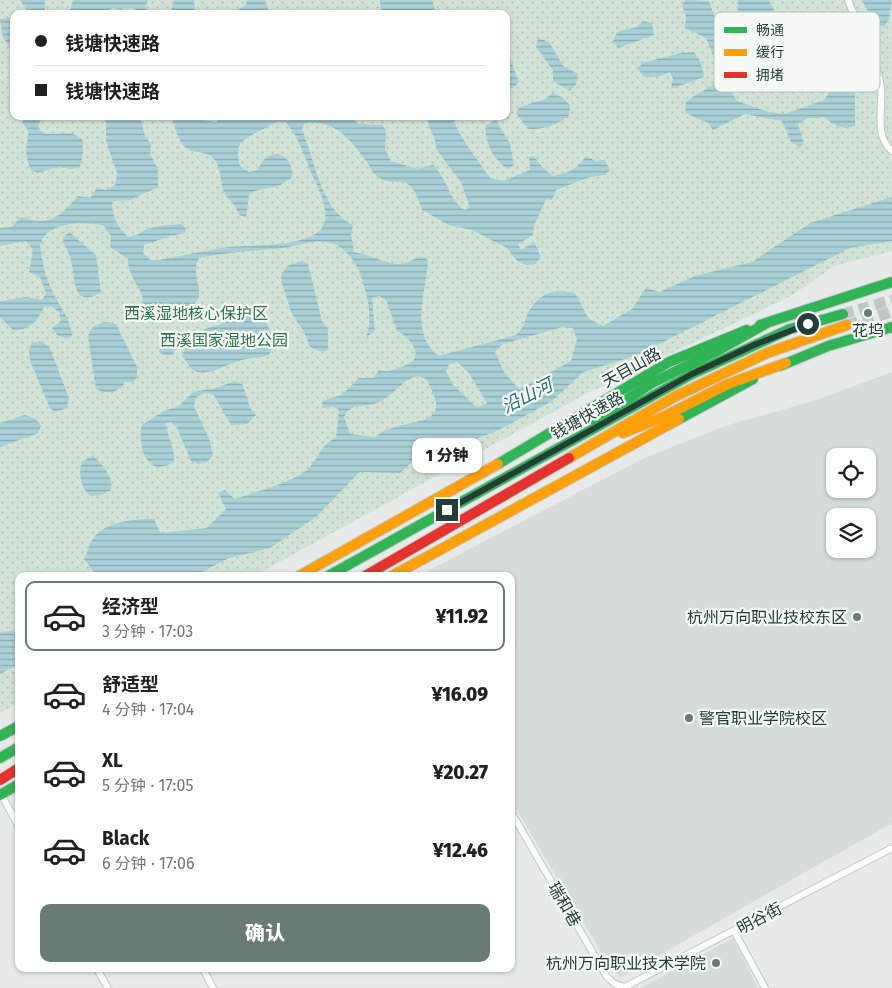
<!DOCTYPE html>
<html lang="zh">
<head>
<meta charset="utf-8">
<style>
  body { margin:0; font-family:"Fira Sans","Noto Sans SC",sans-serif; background:#f6f6f6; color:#202124; height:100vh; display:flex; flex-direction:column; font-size:19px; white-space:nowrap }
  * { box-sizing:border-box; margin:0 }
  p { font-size:16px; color:#757577 }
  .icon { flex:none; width:28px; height:28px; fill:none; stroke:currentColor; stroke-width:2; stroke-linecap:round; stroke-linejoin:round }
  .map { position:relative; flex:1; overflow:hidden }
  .sheet { position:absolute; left:15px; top:572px; width:500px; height:400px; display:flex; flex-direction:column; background:#fff; border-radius:10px; box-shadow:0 1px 4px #0004 }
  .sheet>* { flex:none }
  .guide { position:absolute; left:10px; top:10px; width:500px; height:110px; border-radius:10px; box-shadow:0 1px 4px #0004; display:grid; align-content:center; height:110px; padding:0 25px; background:#fff }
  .buttons { position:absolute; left:826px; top:448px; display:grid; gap:10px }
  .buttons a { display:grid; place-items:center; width:50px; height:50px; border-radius:10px; background:#fff; box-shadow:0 1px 4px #0004; font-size:25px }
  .end { position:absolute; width:22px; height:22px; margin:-11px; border:6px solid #243e37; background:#fff; box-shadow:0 0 0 2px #fff }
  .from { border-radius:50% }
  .bubble { position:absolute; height:35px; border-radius:10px; background:#fff; box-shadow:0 1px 4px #0004; font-size:16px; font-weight:800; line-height:35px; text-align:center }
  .guide b { display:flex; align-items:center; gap:18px; height:48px; font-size:19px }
  .guide b+b { border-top:1px solid #e0e0e0 }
  .guide i { width:12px; height:12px; background:#202124 }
  ul { padding:9px 0 0; list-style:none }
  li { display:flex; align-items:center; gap:15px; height:70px; margin:0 10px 8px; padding:0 15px; border:2px solid transparent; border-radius:10px }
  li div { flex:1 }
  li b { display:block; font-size:19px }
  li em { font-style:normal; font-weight:800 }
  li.active { border-color:#687b75 }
  li>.icon { width:45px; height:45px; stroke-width:1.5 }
  .primary-button { display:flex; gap:10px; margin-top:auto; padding:10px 25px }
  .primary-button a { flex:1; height:58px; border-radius:10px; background:#687b75; color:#fff; font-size:20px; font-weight:800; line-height:58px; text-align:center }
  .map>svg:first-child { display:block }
  .built { fill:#d5dcd9; fill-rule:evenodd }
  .grass { fill:url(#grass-dots); fill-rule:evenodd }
  .water { fill:url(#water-rules); fill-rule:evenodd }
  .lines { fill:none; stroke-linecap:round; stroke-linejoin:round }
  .highway-tunnel { stroke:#bfc8c5; stroke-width:11; stroke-dasharray:11 5.5; stroke-linecap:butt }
  .street-casing { stroke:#c3c8c6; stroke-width:8 }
  .fast-casing { stroke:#c2cac7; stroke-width:12 }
  .slow-casing { stroke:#c2cac7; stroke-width:12 }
  .jam-casing { stroke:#c2cac7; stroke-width:12 }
  .street { stroke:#fbfcfc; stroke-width:6 }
  .fast { stroke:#30b455; stroke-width:10 }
  .slow { stroke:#ff9f0a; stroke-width:10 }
  .jam { stroke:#e5322d; stroke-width:10 }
  .route { stroke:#243e37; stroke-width:6 }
  .poi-dot { fill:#687b75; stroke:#f5faf7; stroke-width:2 }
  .labels { text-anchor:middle; stroke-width:4.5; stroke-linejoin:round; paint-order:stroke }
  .park-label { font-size:16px; fill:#30734a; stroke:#f5faf7 }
  .poi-label { font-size:16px; fill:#243e37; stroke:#f5faf7; text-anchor:end }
  .street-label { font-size:16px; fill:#243e37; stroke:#f5faf7 }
  .water-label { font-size:18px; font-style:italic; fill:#216978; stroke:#f5faf7 }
  .key { fill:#f5faf7; stroke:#b6c2bd; stroke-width:1 }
  .key-label { font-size:14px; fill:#243e37 }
</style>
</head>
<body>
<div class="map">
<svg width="892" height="988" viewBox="0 0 892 988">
  <defs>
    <pattern id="grass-dots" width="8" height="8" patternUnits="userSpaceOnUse" patternTransform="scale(1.25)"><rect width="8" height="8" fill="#d1e3d6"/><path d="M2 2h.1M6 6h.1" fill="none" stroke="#b3c4b8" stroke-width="1.8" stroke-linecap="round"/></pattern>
    <pattern id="water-rules" width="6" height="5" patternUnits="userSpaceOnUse" patternTransform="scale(1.25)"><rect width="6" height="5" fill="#aad0d7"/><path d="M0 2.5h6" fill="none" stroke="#8aaaaf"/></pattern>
  </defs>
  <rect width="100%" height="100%" fill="#e6ebe9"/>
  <g class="built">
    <path d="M892,372V823L621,977L611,969L511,800V576H418L644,458L725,426L813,401ZM835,456H868V489H835ZM835,516H868V549H835Z"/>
    <polygon points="733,938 758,988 641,988"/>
  </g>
  <path class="grass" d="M0,0H892V251L834,266L791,296L586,394L254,576H19V703L0,713ZM14,14H506V116H14Z"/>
  <g class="water">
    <polygon points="20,0 45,0 45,12 28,12"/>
    <polygon points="74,0 148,0 145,8 151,13 171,11 174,0 194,0 195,14 138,14 137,10 128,7 121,10 113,8 101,14 70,14 70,9"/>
    <polygon points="247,0 265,0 270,14 237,14 238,10 246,5"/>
    <polygon points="380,0 432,0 436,14 381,14"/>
    <path d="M685,0L709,1L723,41L730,89L737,101L768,112L785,114L824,100L828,94L830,85C815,57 789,82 766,83C757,75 757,64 763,54C790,41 810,36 836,53L839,80L855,94V126C842,130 834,125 824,117L808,118L798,124L804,143L800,147L791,142L782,121L745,114L713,130L708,123L685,113L686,102C696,93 713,88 720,78C718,63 711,52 706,38L685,28L686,16L682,6Z"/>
    <path d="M738,0H769L777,16L773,28C746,42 736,27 738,0Z"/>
    <polygon points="862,0 892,0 889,19 884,27 874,23"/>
    <polygon points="12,18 14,19 13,51 3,38 0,19"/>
    <polygon points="643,21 652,23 654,35 618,48 613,41 617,32 637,27"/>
    <polygon points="538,38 549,42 563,66 578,74 576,84 570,91 553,81 553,70 536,47"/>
    <polygon points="506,48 519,82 513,88 506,89"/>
    <polygon points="694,52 701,63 704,77 671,89 673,79 670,72 657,77 644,77 638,69 642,63 681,53"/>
    <path d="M553,93L563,98L570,105L569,115C559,125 541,130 528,129L516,113L520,107L545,99Z"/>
    <path d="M27,116H60L40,121L38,126L42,133C55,137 68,128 82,139L83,153L80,167L72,169L58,167L37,173L31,170C28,164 26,157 26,150C26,139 33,133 23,124V117Z"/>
    <path d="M102,116H140L145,136L151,144L150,154L158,169V187L130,200L112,201C111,214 118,230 129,237C138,236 141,231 148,229C158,225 170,225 182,224L186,229L185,233L170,236L144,245L143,253L150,260H160C180,256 200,252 221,248C244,244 311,249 323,226C330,212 320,192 314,179C306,162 298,133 285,122C274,121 270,126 260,131C242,140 234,143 240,166L249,172L257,170C260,166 263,160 267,157C282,147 294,164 292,177C288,180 283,185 277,186C266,190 259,187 249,195L246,217L239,215C236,204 224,196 223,189C220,180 221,168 214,159C207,150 194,154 186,148C178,142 175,126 171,116H195L202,120L216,122L222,116H349L359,124L382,125L386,130L385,149L391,161L417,169L433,165C447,177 449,201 465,210L470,208L461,182L436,149C436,136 428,129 427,116H457L454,122C461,139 479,162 490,178L503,181L530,170L529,157L534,156L542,167L553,176C569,173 577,169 586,156L595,161L605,160L610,170L605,175L590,177L556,190L552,200L546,199L534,226L533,235L518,244L521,250L534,242L541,257L536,264L526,265L518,262L507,248L472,230L449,225L422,210C408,164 396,193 376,175C372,172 370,166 367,162C350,139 335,119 304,123L302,130C316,162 320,209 353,225L351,235L354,252C366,254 393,266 401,264C410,262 415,257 425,257L428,261C426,293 409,334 439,356L516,335C527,325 524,318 531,308C542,291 559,288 576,294L588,318L603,326L632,309L646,288L659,292L695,276L752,262L810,223L892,197V241L850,248L635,356L583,372L552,401L501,429L437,455L414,460L400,473L360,472L316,517L270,548L229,558L194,576H97L84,559C87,553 89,546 92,540C104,521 134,519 154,519L160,533L207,528L226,509L218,493L225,490L235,499C252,493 297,481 308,469C320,457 319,447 336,437L339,410L334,407L322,408L323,401L343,394L359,378H374L379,370C387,372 390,371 398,368C402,366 408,365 412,362C423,351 406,335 397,331L386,300L379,296L372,298L375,330L366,338C372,320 369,303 364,286C360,269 349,248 331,243C315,238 298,246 282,248C254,251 227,252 199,258C187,280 216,298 182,311C171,315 162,319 151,320C143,311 145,302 140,291C134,279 128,273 128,259L110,247L111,236L104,226C85,221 47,221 40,245C42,259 44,273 50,286C57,304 70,316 72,336L67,339L57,335L52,328L61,321L59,312L51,306L44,307C39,320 29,331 13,330L0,317V301L26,297L42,300L46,293L40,277L29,272L33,250L26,241L0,246V228L11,227L21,217C49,227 60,217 78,196L90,198L97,188L106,190L115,185L117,173L106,141V122ZM562,327L573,328L577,340L571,361L519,389L504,372L495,352L503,344ZM457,362L468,372L487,403L477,408L453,385L446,371L449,364ZM418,376L426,379C454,426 418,418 389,429C384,430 380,434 375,437L350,434L344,417C352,402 361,408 374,404C392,398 401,380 418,376Z"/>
    <path d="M496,120L510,144L514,165L508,169C495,162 483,140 486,125Z"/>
    <path d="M69,232L96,255L101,293C70,308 76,279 71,260C69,252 64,247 63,238Z"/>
    <polygon points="302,261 308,264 322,321 328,329 328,350 322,352 310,347 304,332 292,314 282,284 281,276 287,266"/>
    <path d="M253,313C269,320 278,339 269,355C260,358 251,357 242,360C228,363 208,377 195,371C189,369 188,361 182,357L191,333L225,323L230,317Z"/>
    <path d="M106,322L116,324L137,367V377L133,382H125C119,393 107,395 96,389L88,337C90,327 96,324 106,322Z"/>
    <polygon points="173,333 177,341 173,355 164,355 159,352 161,342 166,334"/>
    <polygon points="40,341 49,346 69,398 67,408 55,412 50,408 30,361 29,351 31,344"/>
    <path d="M235,381L243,385L250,408L256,415L247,424L231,425L213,394L205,393L196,397L194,406L210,441L213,455L207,462L198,464L191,461L177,428L171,422L166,423C167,437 176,449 174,462C168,465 160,469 154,466C142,461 138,435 142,425L164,411L179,406L193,392L216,388Z"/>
    <polygon points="25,415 36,419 41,426 38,433 0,447 0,423"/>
    <path d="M93,455C102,465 114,476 111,490L102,495L90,496C81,489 78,472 82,462Z"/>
    <polygon points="19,629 19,664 0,674 0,633"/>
  </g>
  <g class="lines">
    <g class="highway-tunnel">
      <polyline points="843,314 892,300"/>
      <polyline points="847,325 892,312"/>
    </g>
    <defs>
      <g id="street">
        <path d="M848,0C858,26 877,60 881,88C883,108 874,137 892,151"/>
        <polyline points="1,794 19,827"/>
        <polyline points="511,812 607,977 615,984 625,987 892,848"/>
        <polyline points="734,931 765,988"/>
        <polyline points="97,969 108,988"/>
        <polyline points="203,969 213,988"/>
      </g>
      <g id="fast">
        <polyline points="760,325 892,282"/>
        <polyline points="780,366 828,346 892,327"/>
        <polyline points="679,419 753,379"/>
        <polyline points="595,421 650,384 719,350 767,323"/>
        <polyline points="498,464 669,362 747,330"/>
        <polyline points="328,576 692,374 790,329 843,314"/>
        <polyline points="0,736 19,726"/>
        <polyline points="0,758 19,747"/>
        <polyline points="0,795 19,784"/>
      </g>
      <g id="slow">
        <polyline points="623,433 665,416 728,384 786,363"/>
        <polyline points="569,458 674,397 767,353 847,325"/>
        <polyline points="299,576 498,464"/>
        <polyline points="392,576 679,419"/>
      </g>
      <g id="jam">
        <polyline points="365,576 569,458"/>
        <polyline points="0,780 19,768"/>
      </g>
    </defs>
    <use href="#street" class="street-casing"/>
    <use href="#fast" class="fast-casing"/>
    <use href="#slow" class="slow-casing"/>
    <use href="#jam" class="jam-casing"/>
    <use href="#street" class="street"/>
    <use href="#fast" class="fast"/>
    <use href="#slow" class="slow"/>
    <use href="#jam" class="jam"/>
  </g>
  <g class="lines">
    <polyline class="route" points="447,510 692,374 754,345 808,324"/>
  </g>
  <g class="poi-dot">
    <circle cx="868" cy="313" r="5"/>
    <circle cx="857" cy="617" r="5"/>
    <circle cx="689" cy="718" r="5"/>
    <circle cx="716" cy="963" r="5"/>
  </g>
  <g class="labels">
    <g class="park-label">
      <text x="196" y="319">西溪湿地核心保护区</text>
      <text x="224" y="346">西溪国家湿地公园</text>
    </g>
    <g class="poi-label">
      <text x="868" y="336" text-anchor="middle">花坞</text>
      <text x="847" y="623">杭州万向职业技校东区</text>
      <text x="699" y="724" text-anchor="start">警官职业学院校区</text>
      <text x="706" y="969">杭州万向职业技术学院</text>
    </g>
    <g class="street-label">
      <text transform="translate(631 367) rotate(-29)" y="6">天目山路</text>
      <text transform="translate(587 415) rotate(-29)" y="6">钱塘快速路</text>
      <text transform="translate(565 904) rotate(60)" y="6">瑞和巷</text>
      <text transform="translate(759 918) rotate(-28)" y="6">明谷街</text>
    </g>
    <g class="water-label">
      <text transform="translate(527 396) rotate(-27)" y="6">沿山河</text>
    </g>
  </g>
  <rect x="714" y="12" width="166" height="80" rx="8" class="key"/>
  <rect x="724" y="27" width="23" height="6" fill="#30b455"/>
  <rect x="724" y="49" width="23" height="7" fill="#ff9f0a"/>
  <rect x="724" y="72" width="23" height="6" fill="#e5322d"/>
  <g class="key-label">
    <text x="756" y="35">畅通</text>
    <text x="756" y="57">缓行</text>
    <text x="756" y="80">拥堵</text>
  </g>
</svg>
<div class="buttons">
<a><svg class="icon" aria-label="locate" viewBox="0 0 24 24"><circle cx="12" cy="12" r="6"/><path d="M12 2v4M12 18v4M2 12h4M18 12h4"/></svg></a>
<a><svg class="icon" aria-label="layers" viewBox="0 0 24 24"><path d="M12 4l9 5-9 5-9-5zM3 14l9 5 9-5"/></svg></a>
</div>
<i class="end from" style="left:808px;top:324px"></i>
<i class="end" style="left:447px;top:510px"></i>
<div class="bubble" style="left:412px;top:438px;width:70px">1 分钟</div>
<div class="guide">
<b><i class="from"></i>钱塘快速路</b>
<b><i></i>钱塘快速路</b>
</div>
<section class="sheet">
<ul>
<li class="active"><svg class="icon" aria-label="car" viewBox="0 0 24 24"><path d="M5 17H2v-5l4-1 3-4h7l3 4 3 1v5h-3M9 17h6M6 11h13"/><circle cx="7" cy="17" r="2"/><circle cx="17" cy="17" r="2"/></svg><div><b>经济型</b><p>3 分钟 · 17:03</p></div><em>¥11.92</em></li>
<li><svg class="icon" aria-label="car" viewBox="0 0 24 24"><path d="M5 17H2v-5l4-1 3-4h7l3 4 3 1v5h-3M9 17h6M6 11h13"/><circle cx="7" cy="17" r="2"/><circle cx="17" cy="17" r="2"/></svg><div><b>舒适型</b><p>4 分钟 · 17:04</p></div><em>¥16.09</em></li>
<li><svg class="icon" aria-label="car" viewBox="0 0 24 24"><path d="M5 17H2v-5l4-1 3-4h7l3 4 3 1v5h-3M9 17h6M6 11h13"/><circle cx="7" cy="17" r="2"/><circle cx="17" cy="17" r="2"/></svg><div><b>XL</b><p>5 分钟 · 17:05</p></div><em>¥20.27</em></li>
<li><svg class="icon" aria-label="car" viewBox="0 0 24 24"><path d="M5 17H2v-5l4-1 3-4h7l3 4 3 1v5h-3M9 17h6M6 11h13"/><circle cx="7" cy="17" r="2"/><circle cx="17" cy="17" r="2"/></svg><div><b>Black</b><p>6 分钟 · 17:06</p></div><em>¥12.46</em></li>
</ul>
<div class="primary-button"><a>确认</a></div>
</section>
</div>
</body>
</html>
